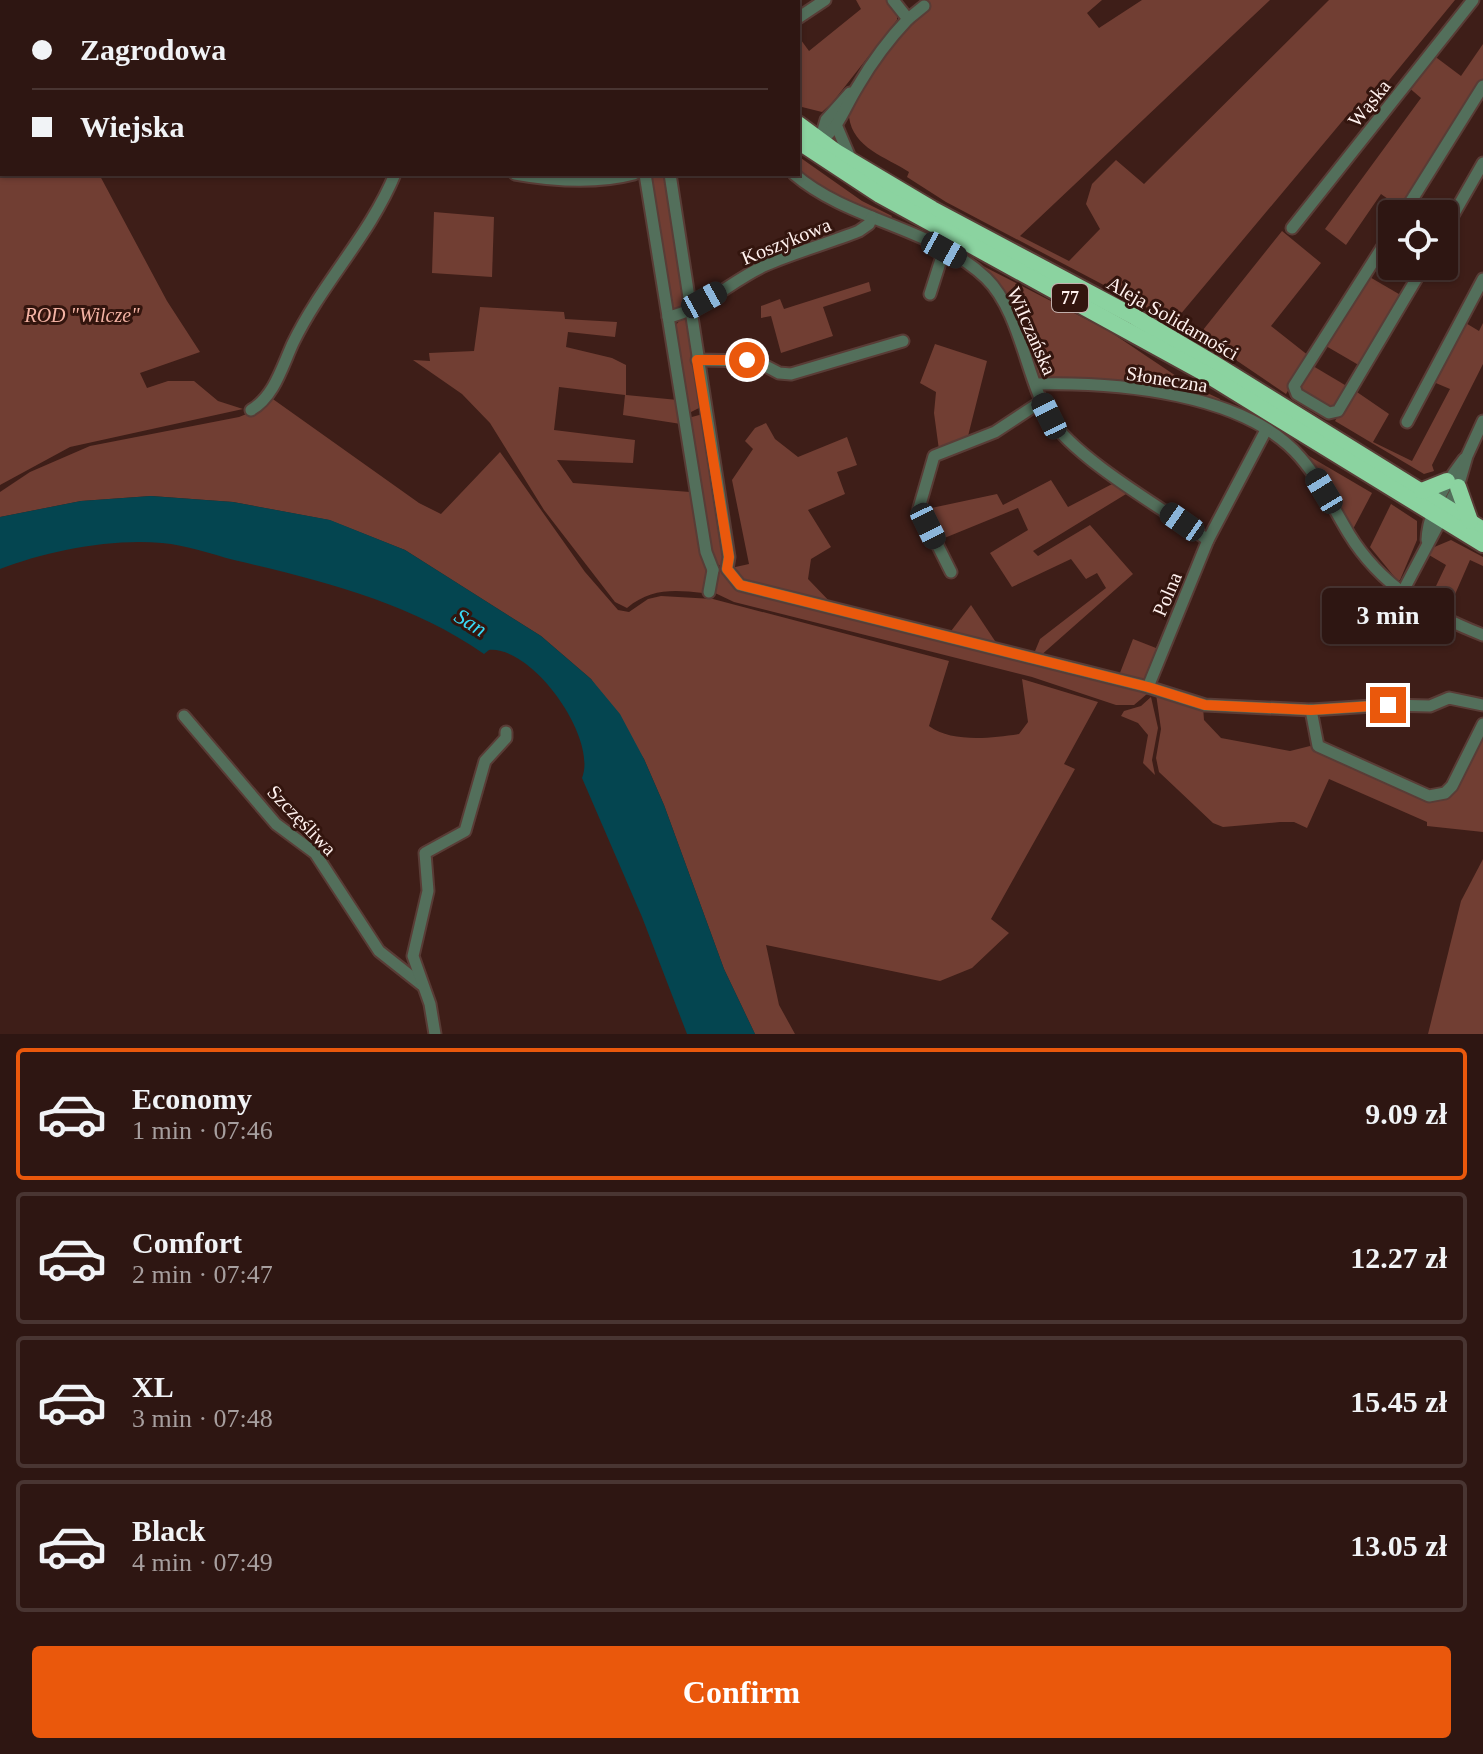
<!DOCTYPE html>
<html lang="en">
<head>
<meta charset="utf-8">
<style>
  body { margin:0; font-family:Georgia,serif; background:#361f1b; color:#f1f3f6; height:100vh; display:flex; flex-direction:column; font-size:30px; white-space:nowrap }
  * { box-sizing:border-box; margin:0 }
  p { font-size:26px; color:#a79f9f }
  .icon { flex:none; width:44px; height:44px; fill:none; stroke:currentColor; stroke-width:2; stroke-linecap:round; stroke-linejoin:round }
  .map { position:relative; height:1034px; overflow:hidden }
  .details { display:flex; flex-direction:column; background:#2e1612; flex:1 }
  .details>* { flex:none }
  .hud { position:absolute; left:0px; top:0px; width:800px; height:176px; box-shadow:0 2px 6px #0004,0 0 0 2px #493532; display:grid; align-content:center; height:176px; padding:0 32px; background:#2e1612 }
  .buttons { position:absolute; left:1378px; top:200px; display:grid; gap:16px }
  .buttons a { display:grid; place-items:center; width:80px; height:80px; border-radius:8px; background:#2e1612; box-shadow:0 2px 6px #0004,0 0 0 2px #493532; font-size:40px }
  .end { position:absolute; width:36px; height:36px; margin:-18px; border:10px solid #ea580c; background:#fff; box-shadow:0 0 0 4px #fff }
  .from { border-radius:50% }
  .bubble { position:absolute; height:56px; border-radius:8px; background:#2e1612; box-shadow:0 2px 6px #0004,0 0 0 2px #493532; font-size:26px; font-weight:800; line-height:56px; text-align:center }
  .car { position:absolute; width:24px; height:48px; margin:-24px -12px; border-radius:10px; box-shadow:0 0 6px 2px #0007; background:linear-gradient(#222 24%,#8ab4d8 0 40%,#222 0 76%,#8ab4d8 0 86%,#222 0) }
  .hud b { display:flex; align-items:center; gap:28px; height:76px; font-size:30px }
  .hud b+b { border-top:2px solid #493532 }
  .hud i { width:20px; height:20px; background:#f1f3f6 }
  ul { padding:14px 0 0; list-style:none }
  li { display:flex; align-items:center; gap:24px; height:132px; margin:0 16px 12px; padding:0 16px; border:4px solid #493532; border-radius:8px }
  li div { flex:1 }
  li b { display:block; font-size:30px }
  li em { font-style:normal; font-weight:800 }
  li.on { border-color:#ea580c }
  li>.icon { width:72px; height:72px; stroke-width:1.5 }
  .cta { display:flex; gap:16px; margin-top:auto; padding:16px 32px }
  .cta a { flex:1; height:92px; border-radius:8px; background:#ea580c; color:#fff; font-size:32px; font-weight:800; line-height:92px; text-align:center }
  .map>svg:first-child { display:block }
  .green { fill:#713e33; fill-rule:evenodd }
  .water { fill:#044550 }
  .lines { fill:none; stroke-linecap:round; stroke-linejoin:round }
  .minor-casing { stroke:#593c36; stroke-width:15 }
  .highway-casing { stroke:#593c36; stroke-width:20 }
  .minor { stroke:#536f5b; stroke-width:11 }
  .highway { stroke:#8bd3a0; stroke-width:16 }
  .route { stroke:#ea580c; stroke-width:10 }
  .labels { text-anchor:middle; stroke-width:6; stroke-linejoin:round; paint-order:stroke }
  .shield { fill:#33150e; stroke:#c2afab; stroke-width:2 }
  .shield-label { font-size:18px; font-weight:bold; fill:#fff1ee }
  .street-label { font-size:20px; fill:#fff1ee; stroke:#33150e }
  .park-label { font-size:20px; font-style:italic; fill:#f4b3a4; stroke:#33150e }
  .water-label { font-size:22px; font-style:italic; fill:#38d9f6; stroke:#33150e }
</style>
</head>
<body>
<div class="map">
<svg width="1483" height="1034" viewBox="0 0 1483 1034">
  <rect width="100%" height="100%" fill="#3e1e18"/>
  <g class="green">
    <polygon points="4,0 62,2 2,2 2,174 99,174 167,301 200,352 140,373 147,388 168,381 194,381 218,401 243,409 70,447 0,485 0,3"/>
    <polygon points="856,0 886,0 897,14 897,20 832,103 822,112 798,106 798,36 809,51 861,9"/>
    <path d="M922,0H1102L1087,13L1099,28L1142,0H1270L1020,236L1069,261L1100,229L1086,204L1092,184L1116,160L1144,184L1329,0H1455L1359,117L1350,112L1174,322L946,202L907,177L909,172C886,157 853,148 849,117C866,74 894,39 929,10Z"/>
    <polygon points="1483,44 1483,82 1402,209 1381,194 1346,245 1325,229 1421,98 1407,86 1433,55 1461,76"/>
    <polygon points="798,156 862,201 892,216 891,218 838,199 798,172"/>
    <polygon points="649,174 667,174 675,245 686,305 673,311"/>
    <polygon points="434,212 494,217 492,277 432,273"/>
    <polygon points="1282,231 1321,263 1271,326 1309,356 1286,394 1199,335"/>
    <polygon points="946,247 1109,331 1188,384 1220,399 1220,403 1040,378 1007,299"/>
    <polygon points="1368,276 1404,297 1362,367 1326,346"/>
    <polygon points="869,282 871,291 823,307 833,336 781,353 771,316 761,318 761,306 780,299 784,309"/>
    <path d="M480,307L564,312L565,319L617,322L615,337L568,332L566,347L612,358L626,365V395L678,400L709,581L703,593C674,590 651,588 627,608L615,602L544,510L490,423L462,394L413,360L430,361L429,353L474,351ZM559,387L625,395L623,415L681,424L690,492L573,483L557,460L633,463L635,440L554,430Z"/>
    <polygon points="683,317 686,317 701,407 689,413 686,410 673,328"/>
    <polygon points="1464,322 1479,331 1483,323 1483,364 1432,465 1434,471 1424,474 1335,421 1354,390 1389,414 1373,442 1412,461 1450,389 1431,381"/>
    <polygon points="935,344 987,361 967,440 939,450 934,413 936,392 920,383"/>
    <polygon points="1313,366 1350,388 1332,410 1298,388"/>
    <path d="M270,397L419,503L441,514L500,452L585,572L618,610L629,612L648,599L661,596L713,599L949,661L929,726C952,743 992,738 1019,734L1028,722L1022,679L1098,702L1064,764L1075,769L991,919L1009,933L972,968L940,981L766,945L779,1005L795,1034H755L724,969L664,805L644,759L591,679L541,636L405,550L329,520L233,502L151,496L81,501L0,517V492L30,472L90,446L239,417L254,411Z"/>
    <polygon points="703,414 725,565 722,567 710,560 688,418"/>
    <polygon points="766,423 775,439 798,457 847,437 857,465 837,472 845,494 808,510 831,547 811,559 808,579 834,606 738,581 731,568 749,564 732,480 753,449 745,441 755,428"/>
    <polygon points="1302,452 1372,493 1352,531"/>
    <polygon points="1051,480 1068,507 1116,482 1131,491 1033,551 1038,556 1090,525 1133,574 1039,657 1033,656 1040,639 1106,588 1097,573 1086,579 1071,559 1012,587 990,553 1028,530 1018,508 942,539 934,534 922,510 997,494 1003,505"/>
    <polygon points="1391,504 1417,521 1417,540 1400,580 1397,580 1370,547"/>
    <polygon points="1451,540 1483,557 1483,566 1470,560 1446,615 1427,605 1446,565 1429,555 1432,548"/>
    <polygon points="722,571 733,582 1147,691 1147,694 1134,705 1116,705 1032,677 734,602 715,593 713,588 718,572"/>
    <polygon points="971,605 999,647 948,635"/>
    <polygon points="1175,607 1178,608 1148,678 1144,682 1118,678 1133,639 1156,648"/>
    <polygon points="1156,694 1203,707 1204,720 1221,738 1290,751 1310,746 1436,802 1450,792 1483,729 1483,832 1427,826 1427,822 1329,779 1307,828 1294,822 1280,822 1223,827 1213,823 1159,772 1156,758 1161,729"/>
    <polygon points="1151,697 1158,728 1152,760 1155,775 1143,763 1148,735 1138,723 1121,716 1124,711 1141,706"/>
    <polygon points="1483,859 1483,1034 1428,1034 1461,901"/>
  </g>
  <path class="water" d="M151,496L233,502L330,520L405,550L541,636L591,679L620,714L644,759L664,805L724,969L755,1034H687L642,917L582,778C598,738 533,646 489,650L484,654C410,602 320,580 234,560C211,554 186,545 162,543C112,538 46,551 0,569V517L81,501Z"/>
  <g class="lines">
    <defs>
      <g id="minor">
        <polyline points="566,0 568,2"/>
        <polyline points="656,0 657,2"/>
        <polyline points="707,0 708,2"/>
        <polyline points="798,18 825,0"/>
        <polyline points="908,19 924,6"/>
        <polyline points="837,127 851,160"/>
        <polyline points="820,141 826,120 850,93"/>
        <path d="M819,143C842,123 843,110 858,86C872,62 889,39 908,19L893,0"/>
        <path d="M515,174C554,181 596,184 634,174"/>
        <polyline points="645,174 706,552 713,570"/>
        <polyline points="670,174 729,557 727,569 740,585 1148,687 1205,705 1311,710 1388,705 1430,706 1449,698 1483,705"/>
        <path d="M794,174C850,222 931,226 986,278C1020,311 1026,377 1049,417C1075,459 1165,510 1208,540"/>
        <polyline points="1403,214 1483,86"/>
        <polyline points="1292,228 1473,0"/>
        <polyline points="1444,231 1483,163"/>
        <polyline points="1392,232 1294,386 1297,394 1329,413 1338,411 1424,266"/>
        <polyline points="930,294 944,250"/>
        <path d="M668,317C703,310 732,280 766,265C796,252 829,243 859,231L869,224L872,217"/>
        <polyline points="697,360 756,361 779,373 791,374 903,341"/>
        <path d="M1037,384C1117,382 1245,393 1300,457C1320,480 1334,509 1349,534C1381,586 1429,614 1483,635"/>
        <path d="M251,410C274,397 282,367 293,343C322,283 370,235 395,174"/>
        <polyline points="1407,422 1483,279"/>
        <path d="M1427,540C1428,512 1447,481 1464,459"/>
        <polyline points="951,572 919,508 934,456 995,432 1042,401"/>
        <polyline points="709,592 713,570"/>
        <polyline points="1402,593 1458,487 1467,456 1483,421"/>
        <polyline points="1148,687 1208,540 1266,430"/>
        <polyline points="1311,710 1318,746 1429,796 1445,793 1452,786 1483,724"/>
        <polyline points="184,716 276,824 315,853 379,951 422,985"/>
        <polyline points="435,1034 430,1004 413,956 428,891 425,853 465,831 485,761 506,738 506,732"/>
      </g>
      <g id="highway">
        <polyline points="666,0 668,2"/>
        <polyline points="682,0 683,2"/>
        <polyline points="798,124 836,152 932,209 1135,317 1213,363 1483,530"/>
        <polyline points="798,141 880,195 1206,374 1483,544"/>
        <polyline points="1458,487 1470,521"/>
        <polyline points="1422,491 1447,481"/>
      </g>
    </defs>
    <use href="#minor" class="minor-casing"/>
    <use href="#highway" class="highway-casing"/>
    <use href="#minor" class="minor"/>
    <use href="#highway" class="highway"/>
  </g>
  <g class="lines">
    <polyline class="route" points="747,360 697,360 729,557 727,569 740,585 1148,687 1205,705 1311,710 1388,705"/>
  </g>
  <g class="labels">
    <rect class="shield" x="1052" y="284" width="36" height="28" rx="6"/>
    <g class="shield-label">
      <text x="1070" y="304">77</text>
    </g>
    <g class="street-label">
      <text transform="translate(1369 103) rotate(-51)" y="7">Wąska</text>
      <text transform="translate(786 241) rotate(-22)" y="7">Koszykowa</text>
      <text transform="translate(1173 318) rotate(30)" y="7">Aleja Solidarności</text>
      <text transform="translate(1032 331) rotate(66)" y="7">WiIczańska</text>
      <text transform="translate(1167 379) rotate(9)" y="7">Słoneczna</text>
      <text transform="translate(1167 594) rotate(-67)" y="7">Polna</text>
      <text transform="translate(302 820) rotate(46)" y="7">Szczęśliwa</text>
    </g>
    <g class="park-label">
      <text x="82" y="322">ROD "Wilcze"</text>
    </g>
    <g class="water-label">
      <text transform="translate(471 622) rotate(32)" y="8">San</text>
    </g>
  </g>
</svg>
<div class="buttons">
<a><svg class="icon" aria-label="locate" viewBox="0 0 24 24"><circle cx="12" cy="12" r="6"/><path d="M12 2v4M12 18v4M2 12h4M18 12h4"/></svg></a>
</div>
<i class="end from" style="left:747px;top:360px"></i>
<i class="end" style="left:1388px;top:705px"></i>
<div class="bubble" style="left:1322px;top:588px;width:132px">3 min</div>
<i class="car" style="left:944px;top:250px;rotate:119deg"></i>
<i class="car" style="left:704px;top:300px;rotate:61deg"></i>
<i class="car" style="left:1049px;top:416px;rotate:334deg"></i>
<i class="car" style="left:1324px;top:491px;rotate:329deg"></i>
<i class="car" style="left:1182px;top:522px;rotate:305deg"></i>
<i class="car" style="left:928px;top:526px;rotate:154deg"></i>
<div class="hud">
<b><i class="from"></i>Zagrodowa</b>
<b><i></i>Wiejska</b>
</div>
</div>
<section class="details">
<ul>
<li class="on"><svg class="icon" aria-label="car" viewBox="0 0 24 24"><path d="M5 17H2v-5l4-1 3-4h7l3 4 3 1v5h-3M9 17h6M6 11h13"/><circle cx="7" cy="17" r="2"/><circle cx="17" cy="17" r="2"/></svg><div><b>Economy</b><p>1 min · 07:46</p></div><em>9.09 zł</em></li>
<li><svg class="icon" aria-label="car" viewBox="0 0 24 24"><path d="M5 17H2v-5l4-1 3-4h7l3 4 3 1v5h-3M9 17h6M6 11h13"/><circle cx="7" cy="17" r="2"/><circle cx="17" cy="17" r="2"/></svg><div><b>Comfort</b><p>2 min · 07:47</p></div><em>12.27 zł</em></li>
<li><svg class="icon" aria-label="car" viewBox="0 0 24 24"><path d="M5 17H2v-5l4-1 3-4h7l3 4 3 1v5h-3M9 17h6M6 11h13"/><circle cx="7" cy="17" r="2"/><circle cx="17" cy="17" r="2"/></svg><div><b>XL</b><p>3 min · 07:48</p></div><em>15.45 zł</em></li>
<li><svg class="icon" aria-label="car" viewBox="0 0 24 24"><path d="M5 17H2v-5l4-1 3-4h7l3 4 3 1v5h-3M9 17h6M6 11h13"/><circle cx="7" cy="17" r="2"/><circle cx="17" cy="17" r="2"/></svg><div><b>Black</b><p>4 min · 07:49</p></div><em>13.05 zł</em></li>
</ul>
<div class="cta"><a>Confirm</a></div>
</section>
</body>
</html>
